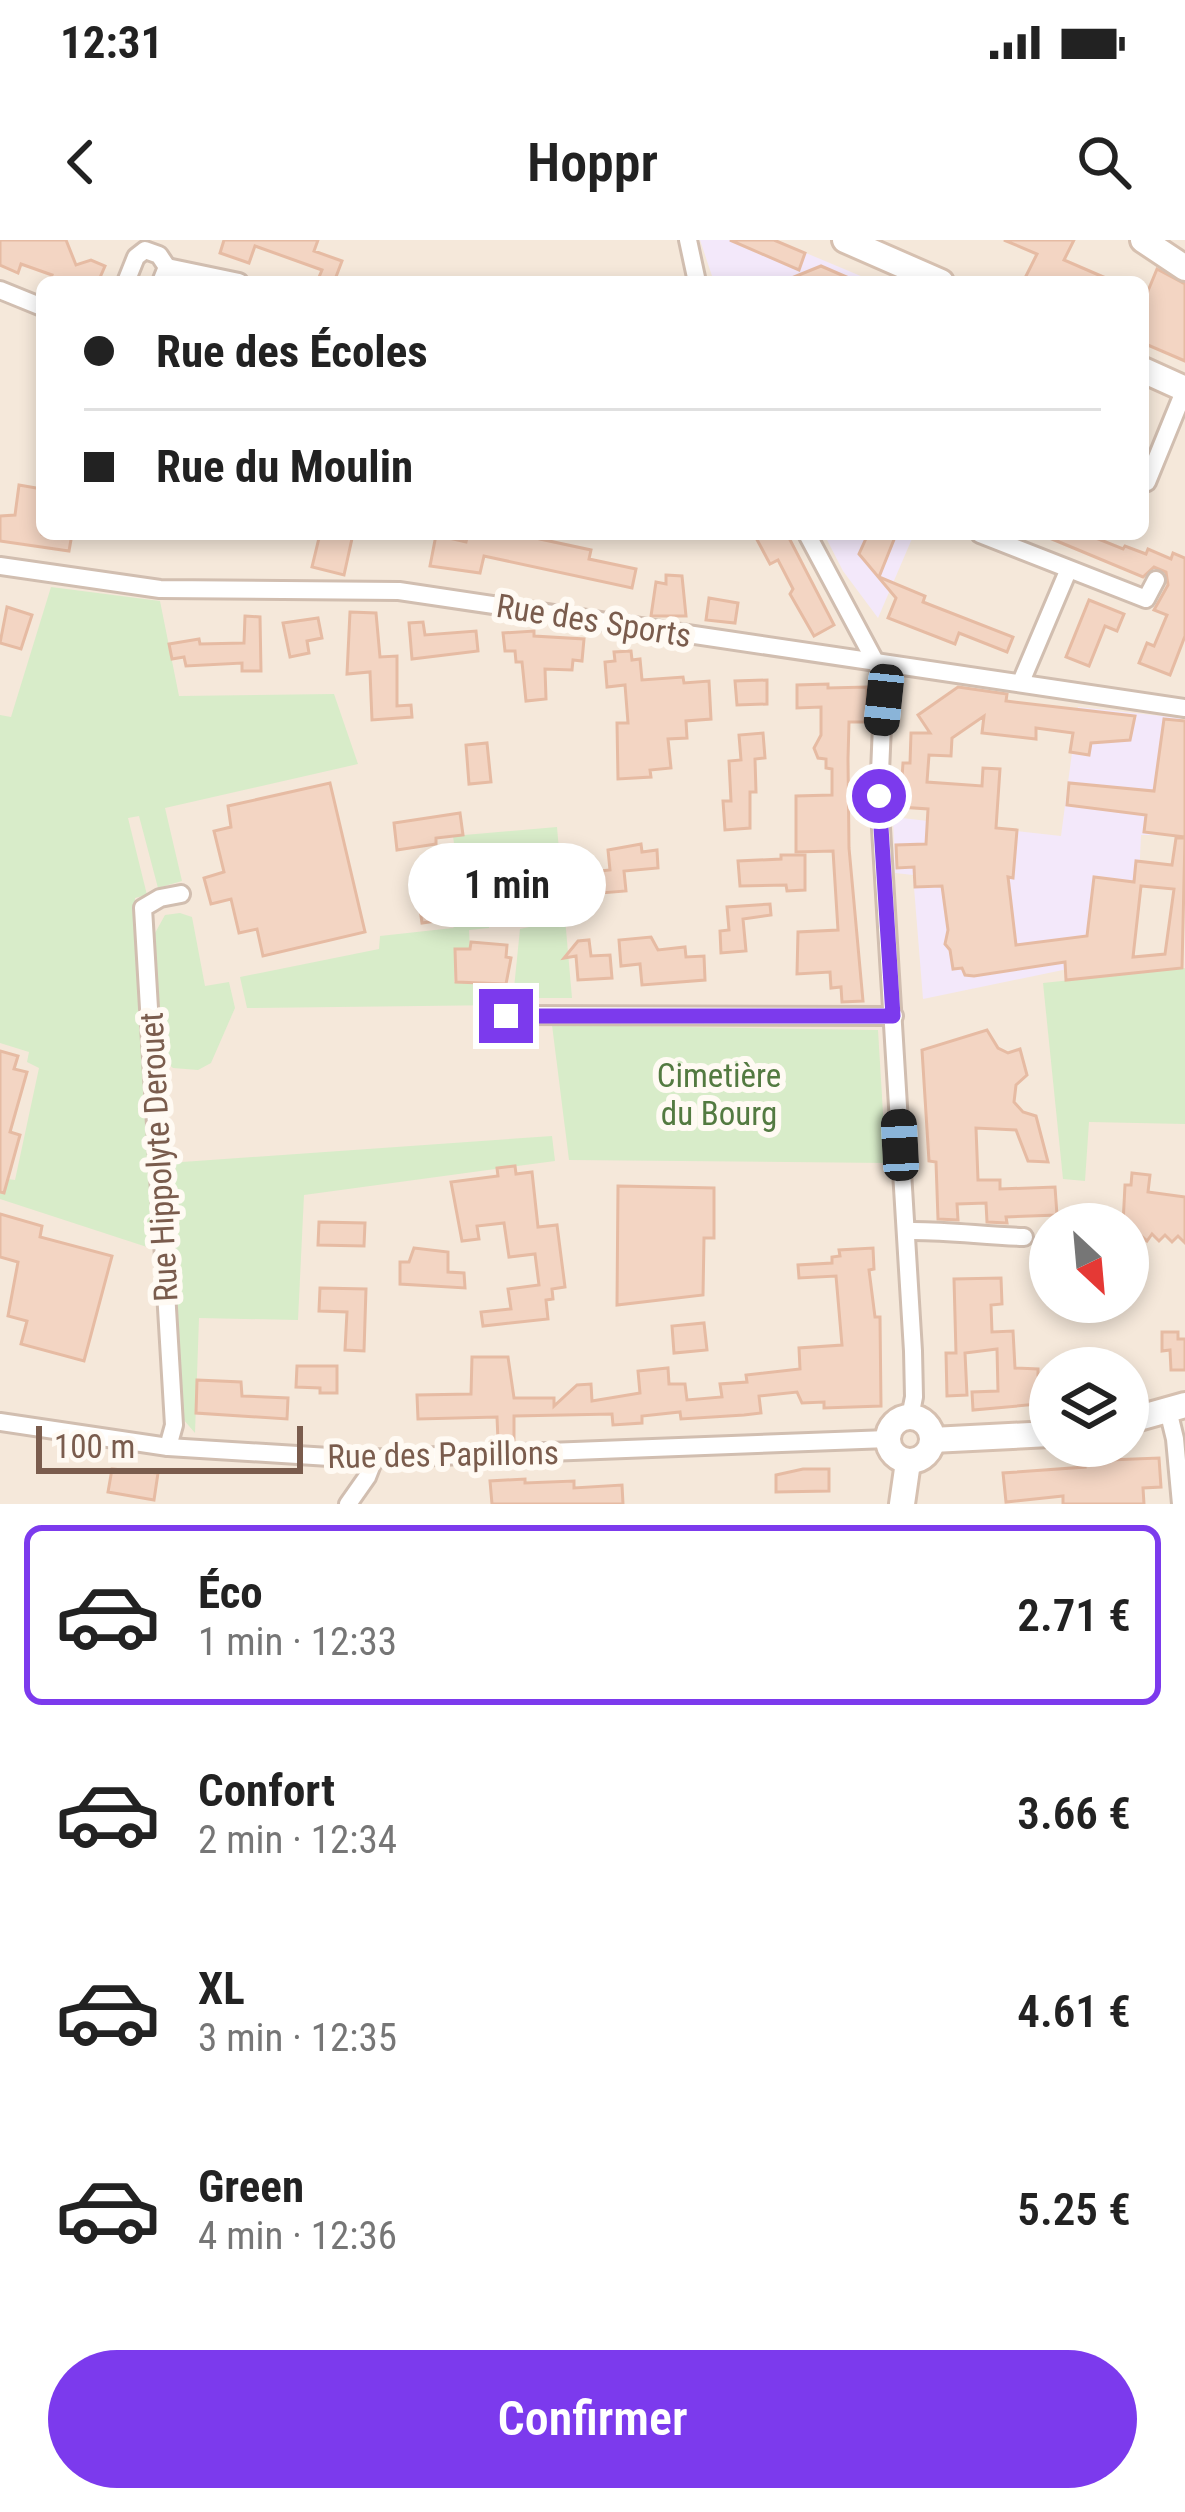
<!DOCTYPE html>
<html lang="fr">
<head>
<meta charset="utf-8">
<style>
  body { margin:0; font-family:"Roboto Condensed",sans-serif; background:#f6f6f6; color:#222; height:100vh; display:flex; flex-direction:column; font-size:45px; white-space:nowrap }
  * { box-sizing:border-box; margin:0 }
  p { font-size:39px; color:#767676 }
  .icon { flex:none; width:66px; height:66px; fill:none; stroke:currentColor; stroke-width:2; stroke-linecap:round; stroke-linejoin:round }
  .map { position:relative; height:1264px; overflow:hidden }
  .sheet { display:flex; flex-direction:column; background:#fff; flex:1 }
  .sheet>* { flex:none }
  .top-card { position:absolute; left:36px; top:36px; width:1113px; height:264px; border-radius:18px; box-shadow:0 6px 18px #0003; display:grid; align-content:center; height:264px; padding:0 48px; background:#fff }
  .needle { width:78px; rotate:154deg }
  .fabs { position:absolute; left:1029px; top:963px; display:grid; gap:24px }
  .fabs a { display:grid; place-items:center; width:120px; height:120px; border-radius:50%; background:#fff; box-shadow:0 6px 18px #0003; font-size:60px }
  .scale { position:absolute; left:36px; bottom:30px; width:267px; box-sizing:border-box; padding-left:12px; border:6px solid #7a5c4d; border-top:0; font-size:33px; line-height:42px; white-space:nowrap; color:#7a5c4d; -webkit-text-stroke:9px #fffaf3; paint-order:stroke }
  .end { position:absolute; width:54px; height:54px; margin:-27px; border:15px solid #7c3aed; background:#fff; box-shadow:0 0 0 6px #fff }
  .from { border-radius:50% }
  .bubble { position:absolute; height:84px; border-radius:42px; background:#fff; box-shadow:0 6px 18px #0003; font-size:39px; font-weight:600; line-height:84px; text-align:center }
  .car { position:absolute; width:36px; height:72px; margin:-36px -18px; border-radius:15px; box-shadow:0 0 9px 3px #0007; background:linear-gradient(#222 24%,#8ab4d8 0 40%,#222 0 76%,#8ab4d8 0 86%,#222 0) }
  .top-card b { display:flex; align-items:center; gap:42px; height:114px; font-size:45px }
  .top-card b+b { border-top:3px solid #e0e0e0 }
  .top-card i { width:30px; height:30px; background:#222 }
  ul { padding:21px 0 0; list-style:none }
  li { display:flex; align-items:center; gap:36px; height:180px; margin:0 24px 18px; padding:0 24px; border:6px solid transparent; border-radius:18px }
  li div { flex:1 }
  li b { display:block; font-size:45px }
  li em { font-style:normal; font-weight:600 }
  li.active { border-color:#7c3aed }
  li>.icon { width:108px; height:108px; stroke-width:1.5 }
  .primary-button { display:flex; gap:24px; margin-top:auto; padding:24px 48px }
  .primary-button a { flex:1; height:138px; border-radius:72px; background:#7c3aed; color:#fff; font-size:48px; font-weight:600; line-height:138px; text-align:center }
  .status { display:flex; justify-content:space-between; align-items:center; height:84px; padding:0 60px; background:#fff; direction:ltr }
  .status svg { height:33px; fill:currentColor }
  header { display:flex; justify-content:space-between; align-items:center; height:156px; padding:0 48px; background:#fff; font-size:54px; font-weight:600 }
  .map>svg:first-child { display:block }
  .residential { fill:#f5e8da; fill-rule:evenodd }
  .education { fill:#f3e8fa }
  .green { fill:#d8ecc9 }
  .building { fill:#f3d5c3; stroke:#e6bba3; stroke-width:3; fill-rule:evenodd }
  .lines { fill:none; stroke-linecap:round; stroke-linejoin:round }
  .street-casing { stroke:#d1beb0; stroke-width:22 }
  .secondary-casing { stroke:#d6c0b0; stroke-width:30 }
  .street { stroke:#fff; stroke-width:16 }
  .secondary { stroke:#fff; stroke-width:24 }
  .route { stroke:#7c3aed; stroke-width:15 }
  .labels { text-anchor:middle; stroke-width:12; stroke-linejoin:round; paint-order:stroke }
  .street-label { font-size:33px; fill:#7a5c4d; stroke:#fffaf3 }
  .park-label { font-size:33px; fill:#537a41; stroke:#fffaf3 }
</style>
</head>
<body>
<div class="status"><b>12:31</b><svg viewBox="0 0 49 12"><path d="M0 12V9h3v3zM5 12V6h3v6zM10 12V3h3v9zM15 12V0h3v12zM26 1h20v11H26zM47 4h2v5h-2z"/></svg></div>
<header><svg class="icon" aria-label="back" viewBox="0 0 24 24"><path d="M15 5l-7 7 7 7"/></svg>Hoppr<svg class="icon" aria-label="search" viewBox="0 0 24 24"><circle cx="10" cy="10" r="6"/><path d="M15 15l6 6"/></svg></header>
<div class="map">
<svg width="1185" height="1264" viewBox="0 0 1185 1264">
  <rect width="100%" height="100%" fill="#fdf6ec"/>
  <path class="residential" d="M0,0H1185V1264H0ZM42,42H1143V294H42ZM1050,984H1128V1062H1050ZM1050,1128H1128V1206H1050Z"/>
  <g class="education">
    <polygon points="700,0 775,0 875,42 714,42"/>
    <polygon points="824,294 914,294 878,378 843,331"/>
    <polygon points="1078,467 1181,478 1164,595 1141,595 1136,703 1113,702 1111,720 923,759 913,635 895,633 893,577 1061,596"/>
  </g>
  <g class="green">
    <polygon points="51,347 160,361 179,456 334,454 358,524 165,568 182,641 158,648 139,576 128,578 147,655 135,658 153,1009 0,959 0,938 15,940 39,828 27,822 29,812 0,803 0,475 11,477"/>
    <polygon points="557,587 572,758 513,758 520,689 529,687 524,631 488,633 489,688 469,690 470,711 455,710 454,742 506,744 505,765 247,768 240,737 379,709 380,696 453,688 464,677 453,596"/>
    <polygon points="180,673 192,677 205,746 229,742 235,768 211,823 198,830 173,828 162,818 155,693 165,675"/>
    <polygon points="1185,728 1185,884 1089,882 1085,941 1063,939 1043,743"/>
    <polygon points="552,785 878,790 886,923 569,920"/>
    <polygon points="552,896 555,921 304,955 298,1080 199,1078 195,1193 183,1179 168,923"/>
  </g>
  <g class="building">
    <polygon points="0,0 66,0 76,25 91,20 105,26 98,42 49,42 52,35 21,24 18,33 0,25"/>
    <polygon points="224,0 318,0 314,11 342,21 334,42 317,42 322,30 255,6 249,23 220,13"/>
    <polygon points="730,0 774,0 805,13 799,30"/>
    <polygon points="1004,0 1074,0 1064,20 1115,42 1023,42 1037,14"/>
    <polygon points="821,26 858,42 784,42 784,41"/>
    <polygon points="1157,29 1185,44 1185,121 1143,103 1143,63"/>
    <polygon points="19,245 42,249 42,294 72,294 69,311 0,301 0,276 15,275"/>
    <polygon points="320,294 353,294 344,335 312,327"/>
    <polygon points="468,294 541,294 540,299 591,310 589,319 636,329 632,348 484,316 480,333 430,326 436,295 466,302"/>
    <polygon points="754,294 787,294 834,385 814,396 790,354 793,349 778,320 770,324"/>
    <polygon points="868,294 895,297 879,337 925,356 923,362 1013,397 1007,412 959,393 955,404 888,378 896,358 859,314"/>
    <polygon points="1040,294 1086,294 1123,309 1125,306 1146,314 1148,309 1171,319 1173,313 1185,318 1185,396 1170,435 1139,423 1147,403 1154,406 1167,375 1154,370 1168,345 1166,332 1154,327 1143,337"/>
    <polygon points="666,335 682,336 686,376 651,376 656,342 666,344"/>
    <polygon points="709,358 738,363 735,383 706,380"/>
    <polygon points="1089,360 1124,374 1117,391 1105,386 1089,426 1066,417"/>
    <polygon points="7,367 32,375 21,409 0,403"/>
    <polygon points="350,372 376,373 380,417 397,416 397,466 411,465 412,477 372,480 370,432 347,434"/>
    <polygon points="245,376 260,377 261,431 242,431 242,423 186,426 184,417 172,419 169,404 199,399 200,404 244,403"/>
    <polygon points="318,378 322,398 307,401 309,413 290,417 283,383"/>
    <polygon points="423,382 425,395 476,391 478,411 412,419 409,383"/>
    <polygon points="534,391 534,396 584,399 582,421 573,420 572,430 545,429 546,459 526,461 522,422 516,422 515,411 505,411 503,393"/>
    <polygon points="631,411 632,420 640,419 642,440 683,437 684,443 709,441 711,479 686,481 687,498 668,499 671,528 650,530 651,537 618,539 617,483 628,483 625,445 607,447 605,422 615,421 614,412"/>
    <polygon points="767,440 767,464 737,465 735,441"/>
    <polygon points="828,444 828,448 867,447 867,476 864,482 849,482 848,519 849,608 863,761 842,762 841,747 831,748 830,732 797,734 798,692 838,690 833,611 796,612 796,556 832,555 832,529 826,528 826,519 818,518 814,508 821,495 821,467 797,468 797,445"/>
    <path d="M958,447L1007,454L1006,461L1135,476L1130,500L1091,503L1089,515L1070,512L1073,493L1036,488V499L982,493L984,476L952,498L951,516L929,515L927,542L982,546L983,528L1000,529L996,588L1017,590L1013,638L1008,637L1016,705L1087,696L1094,637L1134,642L1136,621L1172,625L1176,598H1185L1182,728L1066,740L1065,722L974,736L965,735L962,728L953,729L950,710L945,704L948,690L942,646L915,647L914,627L897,628L896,605L926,604L928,569L900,567L903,523H910L911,493H930L918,475ZM1141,646L1174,649L1165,714L1133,717Z"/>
    <polygon points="1164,479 1185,481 1185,597 1144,592 1146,575 1067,565 1069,543 1154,551"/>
    <polygon points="763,493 765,518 755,519 756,552 750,552 750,588 725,590 723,561 731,561 729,521 741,520 739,495"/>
    <polygon points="487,503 491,542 469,544 466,505"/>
    <polygon points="330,543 365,692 263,716 257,689 239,693 231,659 211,664 204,638 224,632 214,591 231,587 228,566"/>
    <polygon points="460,573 463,595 436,598 436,604 397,610 394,583"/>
    <polygon points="641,604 642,612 657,610 658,628 624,631 626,651 601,653 599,631 610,630 608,610"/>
    <polygon points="781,615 805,615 805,650 787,651 786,645 740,646 738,621 781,619"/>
    <polygon points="437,659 438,667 462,663 464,677 422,683 419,662"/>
    <polygon points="770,664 771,675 743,679 746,711 721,713 720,691 729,690 727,667"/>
    <polygon points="651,697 658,710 685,707 686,717 704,716 705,740 642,745 640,724 621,726 619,700"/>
    <polygon points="589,700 591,716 610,715 612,738 578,740 576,716 564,718 578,701"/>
    <polygon points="471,702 507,705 506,717 511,718 506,744 456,742 455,709 470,709"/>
    <polygon points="987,790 998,808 1008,813 1020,809 1027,835 1016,845 1014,862 1023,872 1036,876 1048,922 1028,921 1016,890 976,888 978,940 1000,940 1000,949 1055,947 1057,975 1006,977 1007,983 987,982 986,963 957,964 958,980 938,979 936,922 929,921 922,810"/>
    <polygon points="0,811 18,816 14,829 27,832 10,892 20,895 4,953 0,952"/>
    <polygon points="515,926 516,934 532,932 538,987 557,985 565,1047 552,1049 553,1059 546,1060 548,1079 483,1086 481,1072 511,1069 508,1049 539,1045 535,1014 509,1017 504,983 477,986 479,999 462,1001 451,942 498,936 497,928"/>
    <polygon points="1132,933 1150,935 1148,952 1185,957 1185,1003 1178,996 1172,1002 1165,995 1159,1001 1152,994 1147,1001 1139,994 1128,1006 1128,984 1123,984 1125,945 1131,945"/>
    <polygon points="618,946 714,948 714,998 704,998 703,1055 617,1065"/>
    <polygon points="0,974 42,986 40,997 112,1016 84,1121 21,1104 27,1081 8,1076 18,1022 0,1017"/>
    <polygon points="319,982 365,983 364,1006 318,1005"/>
    <polygon points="414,1008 448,1012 448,1032 464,1033 465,1048 400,1044 400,1022 409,1022"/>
    <polygon points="873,1008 874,1029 869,1030 875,1077 880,1077 881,1166 824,1168 824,1162 802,1163 797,1152 759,1156 761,1173 744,1175 681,1179 680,1172 642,1176 642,1183 613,1185 612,1174 514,1176 514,1200 498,1200 497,1177 418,1179 417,1155 471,1154 472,1117 508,1117 514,1158 554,1158 554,1166 577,1145 591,1144 592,1161 640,1153 638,1131 668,1128 669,1144 685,1144 687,1160 722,1157 720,1144 747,1142 746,1135 800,1129 799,1108 842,1105 836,1036 799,1038 798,1025 832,1023 832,1017 840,1016 839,1010"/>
    <polygon points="1001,1038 1002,1064 991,1065 992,1092 1013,1091 1015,1128 1038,1129 1038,1135 1050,1135 1050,1163 973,1170 972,1152 998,1151 997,1109 965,1113 967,1155 947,1156 946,1113 956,1113 954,1039"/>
    <polygon points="320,1048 366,1049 364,1111 345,1110 347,1072 319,1071"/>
    <polygon points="704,1083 707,1110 674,1113 672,1086"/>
    <polygon points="1162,1092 1178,1092 1178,1099 1185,1099 1185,1130 1171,1130 1170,1110 1162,1111"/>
    <polygon points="297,1126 337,1126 337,1153 320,1153 320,1148 296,1147"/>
    <polygon points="197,1140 241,1142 242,1156 288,1158 287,1179 196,1173"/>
    <polygon points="1159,1218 1161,1247 1143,1248 1144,1264 1063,1264 1063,1256 1006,1262 1003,1233 1085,1227 1084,1221"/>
    <polygon points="112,1229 158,1233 154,1260 108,1252"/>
    <polygon points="803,1229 829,1229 829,1251 776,1252 776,1235"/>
    <polygon points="525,1239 525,1243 574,1241 574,1248 622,1245 623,1264 492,1264 490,1241"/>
  </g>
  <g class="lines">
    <defs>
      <g id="street">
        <polyline points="688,0 697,42"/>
        <polyline points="167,27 239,42"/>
        <polyline points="126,42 136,17 145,10 159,15 167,27 161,42"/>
        <polyline points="0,50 42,67"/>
        <polyline points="1147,242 1185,149"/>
        <polyline points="807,294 884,438 879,556 913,1111 914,1157 910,1177"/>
        <polyline points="980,294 1146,359 1156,340"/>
        <polyline points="0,326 160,349 399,351 1185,468"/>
        <polyline points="1021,442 1068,331"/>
        <polyline points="506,775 894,776"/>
        <path d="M906,991C946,990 984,996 1024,997"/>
        <polyline points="1168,1170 1175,1199 1181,1264"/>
        <polyline points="0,1182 168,1207 361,1219 888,1199"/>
        <polyline points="168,1207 174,1185 143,668 160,658 181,654"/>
        <polyline points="348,1264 367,1237 374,1219"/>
      </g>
      <g id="secondary">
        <polyline points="845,0 941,42"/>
        <polyline points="1143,0 1185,28"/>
        <polyline points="1143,130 1185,149"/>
        <circle cx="910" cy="1199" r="22"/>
        <polyline points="1128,1181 1185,1165"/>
        <polyline points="932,1200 1050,1194"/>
        <polyline points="902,1264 908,1222"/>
      </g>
    </defs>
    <use href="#street" class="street-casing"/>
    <use href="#secondary" class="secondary-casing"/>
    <use href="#street" class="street"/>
    <use href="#secondary" class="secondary"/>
  </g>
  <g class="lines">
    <polyline class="route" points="506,776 893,776 879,556"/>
  </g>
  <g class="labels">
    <g class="street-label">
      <text transform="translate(594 380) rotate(9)" y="12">Rue des Sports</text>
      <text transform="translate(158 917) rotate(-93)" y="12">Rue Hippolyte Derouet</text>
      <text transform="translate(443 1214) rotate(-1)" y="12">Rue des Papillons</text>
    </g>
    <g class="park-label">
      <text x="719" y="847">Cimetière<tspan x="719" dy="38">du Bourg</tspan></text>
    </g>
  </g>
</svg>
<div class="fabs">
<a><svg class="needle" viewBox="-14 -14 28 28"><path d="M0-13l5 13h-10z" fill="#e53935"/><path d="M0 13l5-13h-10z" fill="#767676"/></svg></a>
<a><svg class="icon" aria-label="layers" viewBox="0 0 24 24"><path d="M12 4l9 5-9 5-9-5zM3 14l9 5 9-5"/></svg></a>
</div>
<div class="scale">100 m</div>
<i class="end from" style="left:879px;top:556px"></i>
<i class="end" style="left:506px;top:776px"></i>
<div class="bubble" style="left:408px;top:603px;width:198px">1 min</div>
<i class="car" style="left:884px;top:460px;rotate:186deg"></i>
<i class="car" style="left:900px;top:905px;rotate:357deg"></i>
<div class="top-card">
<b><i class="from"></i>Rue des Écoles</b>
<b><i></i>Rue du Moulin</b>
</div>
</div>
<section class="sheet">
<ul>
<li class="active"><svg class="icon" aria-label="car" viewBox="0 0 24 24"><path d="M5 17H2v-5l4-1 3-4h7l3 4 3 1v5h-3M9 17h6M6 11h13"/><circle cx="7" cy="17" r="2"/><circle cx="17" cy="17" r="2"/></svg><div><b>Éco</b><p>1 min · 12:33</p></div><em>2.71 €</em></li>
<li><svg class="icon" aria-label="car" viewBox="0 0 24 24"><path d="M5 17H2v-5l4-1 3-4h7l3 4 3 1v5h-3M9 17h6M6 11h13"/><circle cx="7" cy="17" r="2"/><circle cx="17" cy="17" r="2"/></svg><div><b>Confort</b><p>2 min · 12:34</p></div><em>3.66 €</em></li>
<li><svg class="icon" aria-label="car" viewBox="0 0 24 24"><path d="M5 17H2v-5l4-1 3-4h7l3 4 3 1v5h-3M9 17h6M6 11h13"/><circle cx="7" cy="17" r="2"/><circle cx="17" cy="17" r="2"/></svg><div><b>XL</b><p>3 min · 12:35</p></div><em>4.61 €</em></li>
<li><svg class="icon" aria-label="car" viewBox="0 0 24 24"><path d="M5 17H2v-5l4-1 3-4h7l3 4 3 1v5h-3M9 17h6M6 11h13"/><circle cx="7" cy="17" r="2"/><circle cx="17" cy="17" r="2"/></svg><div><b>Green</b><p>4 min · 12:36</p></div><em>5.25 €</em></li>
</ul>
<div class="primary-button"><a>Confirmer</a></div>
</section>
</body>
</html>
